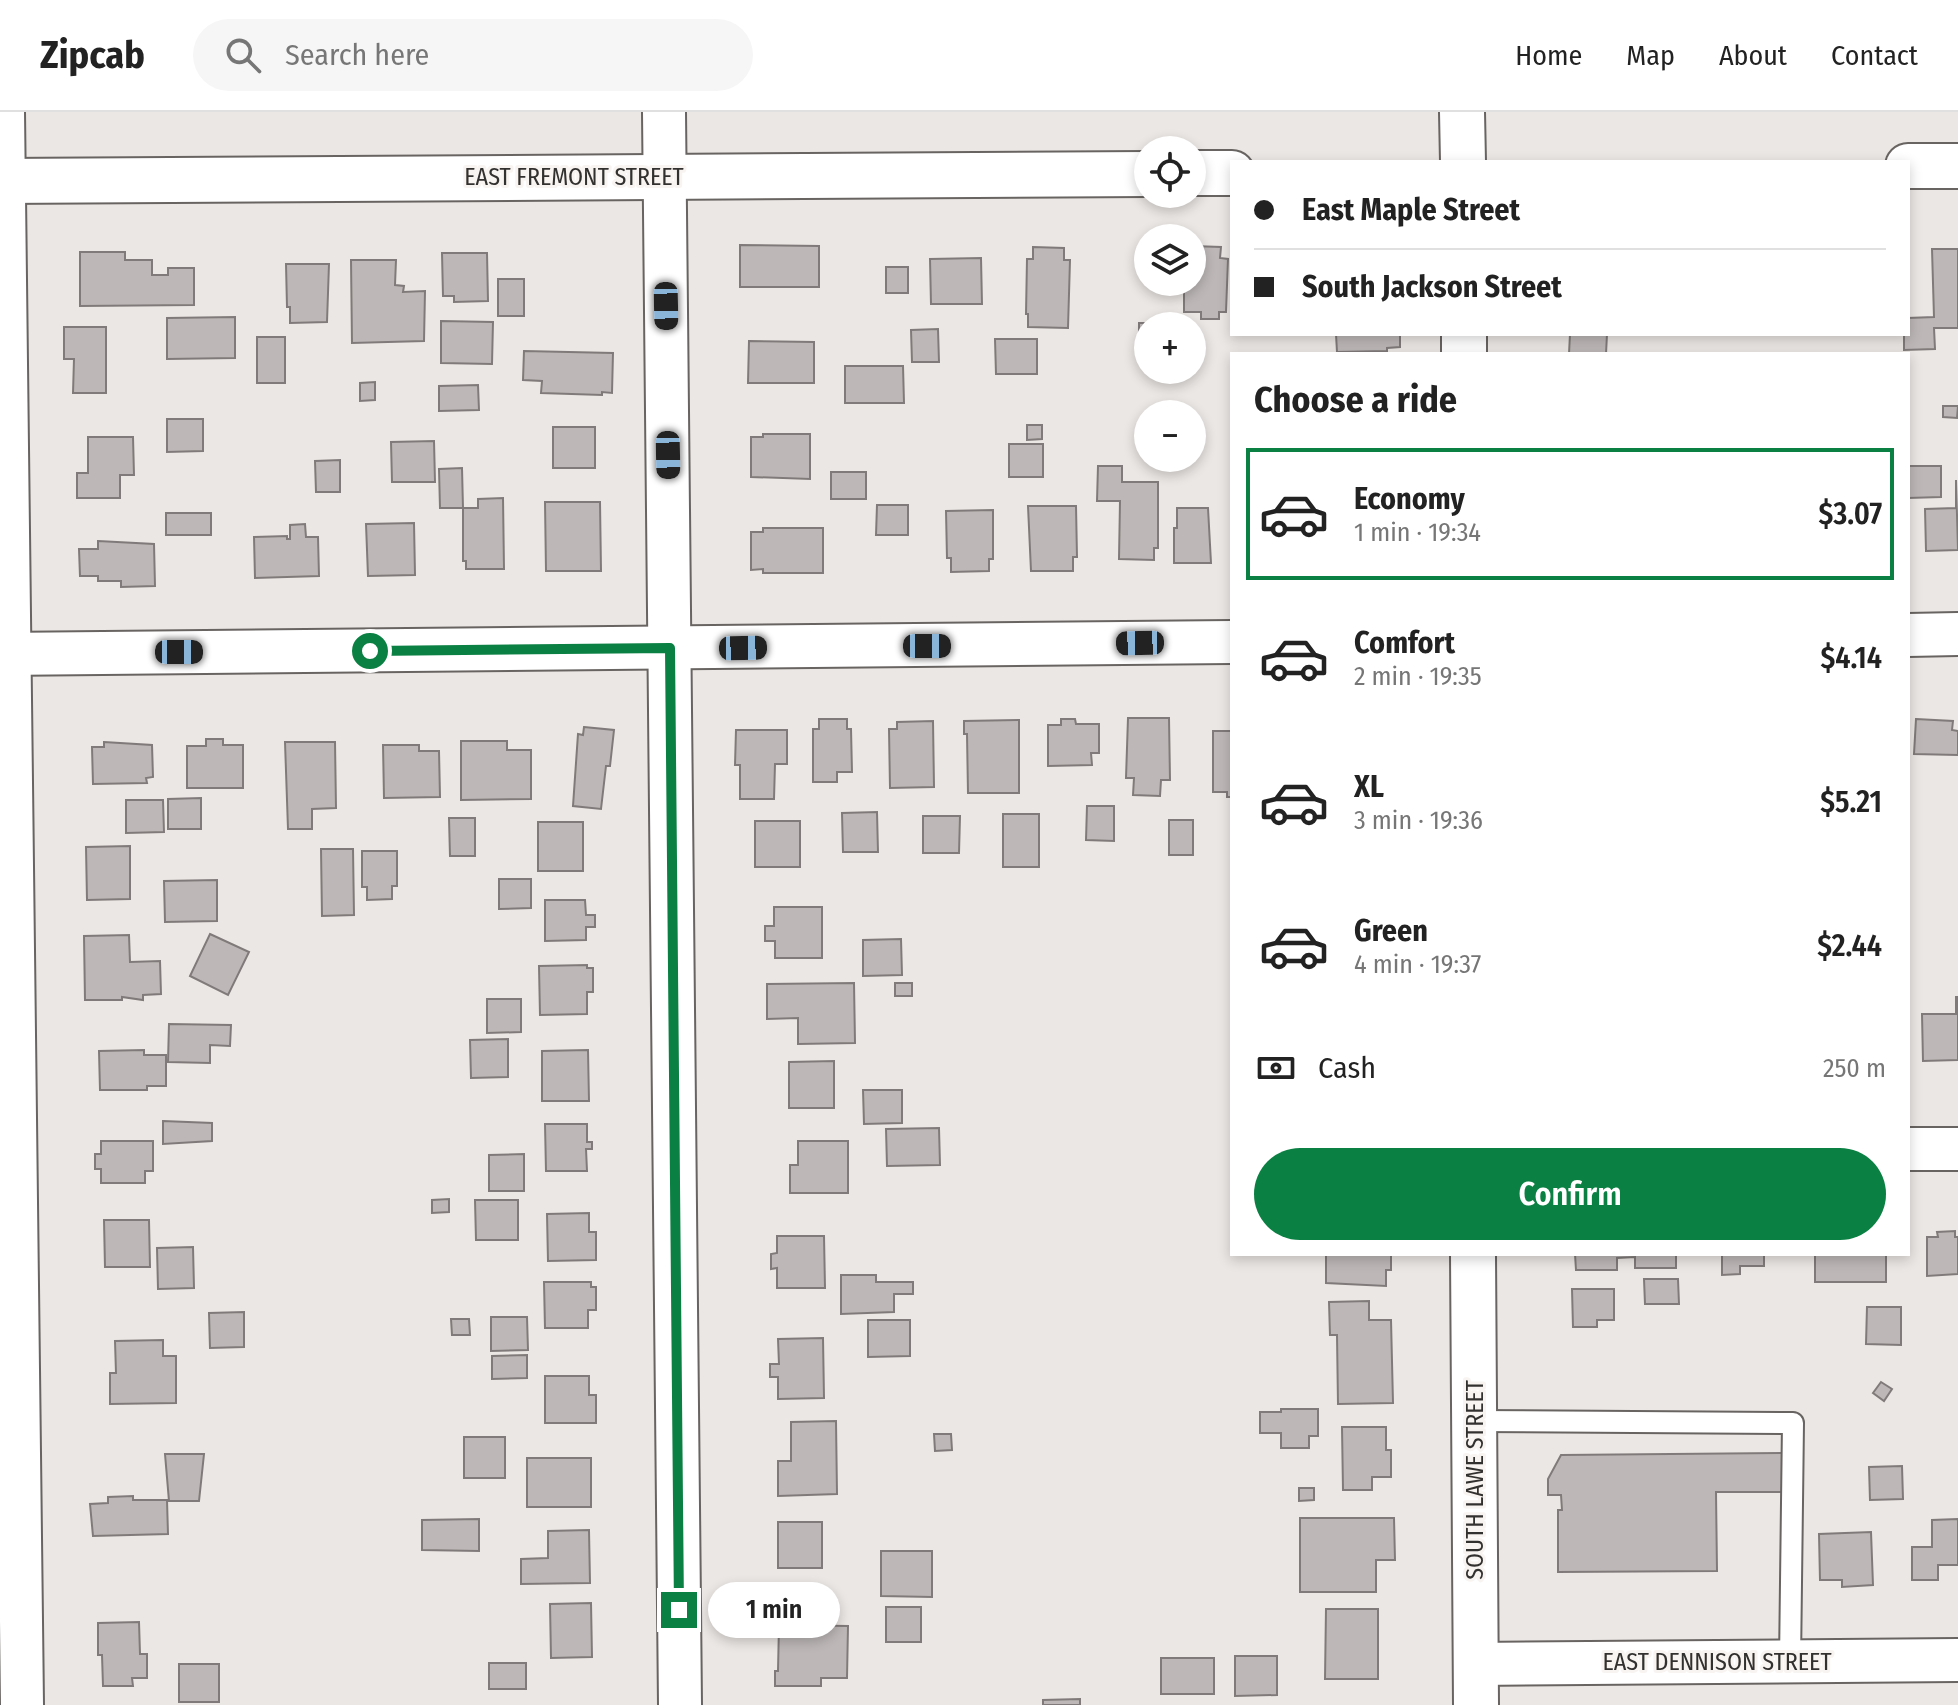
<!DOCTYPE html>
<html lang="en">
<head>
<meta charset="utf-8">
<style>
  body { margin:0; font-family:"Fira Sans Condensed",sans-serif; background:#f6f6f6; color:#222; height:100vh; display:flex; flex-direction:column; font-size:30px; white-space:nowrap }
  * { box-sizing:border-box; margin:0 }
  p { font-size:26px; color:#767676 }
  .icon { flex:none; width:44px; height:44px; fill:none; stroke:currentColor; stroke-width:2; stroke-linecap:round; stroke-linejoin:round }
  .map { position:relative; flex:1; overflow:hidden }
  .sheet { position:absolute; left:1230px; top:240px; width:680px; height:904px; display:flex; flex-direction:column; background:#fff; border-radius:0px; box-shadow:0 4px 12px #0003 }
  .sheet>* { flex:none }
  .hud { position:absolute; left:1230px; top:48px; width:680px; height:176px; border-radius:0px; box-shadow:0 4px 12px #0003; display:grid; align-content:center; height:176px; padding:0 24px; background:#fff }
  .controls { position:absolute; left:1134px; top:24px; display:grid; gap:16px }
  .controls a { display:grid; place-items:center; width:72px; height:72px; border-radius:50%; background:#fff; box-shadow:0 4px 12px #0003; font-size:40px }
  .end { position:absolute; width:36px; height:36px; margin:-18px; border:10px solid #0b8043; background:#fff; box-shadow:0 0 0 4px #fff }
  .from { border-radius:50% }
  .bubble { position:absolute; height:56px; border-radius:28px; background:#fff; box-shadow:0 4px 12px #0003; font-size:26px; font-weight:600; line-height:56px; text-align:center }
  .car { position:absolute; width:24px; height:48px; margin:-24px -12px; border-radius:10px; box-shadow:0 0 6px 2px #0007; background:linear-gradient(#222 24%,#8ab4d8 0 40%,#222 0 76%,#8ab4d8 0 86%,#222 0) }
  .hud b { display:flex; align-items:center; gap:28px; height:76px; font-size:30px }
  .hud b+b { border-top:2px solid #e0e0e0 }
  .hud i { width:20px; height:20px; background:#222 }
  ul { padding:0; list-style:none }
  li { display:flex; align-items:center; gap:24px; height:132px; margin:0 16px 12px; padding:0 8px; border:4px solid transparent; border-radius:0px }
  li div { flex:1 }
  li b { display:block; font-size:30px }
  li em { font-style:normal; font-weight:600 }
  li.on { border-color:#0b8043 }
  li>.icon { width:72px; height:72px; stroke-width:1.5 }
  h2 { padding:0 24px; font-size:36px; line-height:96px }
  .pay { display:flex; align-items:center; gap:20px; height:88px; padding:0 24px; font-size:30px }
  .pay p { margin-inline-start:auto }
  .action { display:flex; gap:16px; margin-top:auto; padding:16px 24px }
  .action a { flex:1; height:92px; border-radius:48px; background:#0b8043; color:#fff; font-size:32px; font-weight:600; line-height:92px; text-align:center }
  header { display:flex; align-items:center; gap:48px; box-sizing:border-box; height:112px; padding:0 40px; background:#fff; border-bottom:2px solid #e0e0e0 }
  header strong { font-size:38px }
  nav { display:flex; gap:44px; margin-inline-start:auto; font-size:28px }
  .search { width:560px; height:72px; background:#f6f6f6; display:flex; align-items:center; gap:20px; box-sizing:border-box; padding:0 28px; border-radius:44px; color:#767676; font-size:30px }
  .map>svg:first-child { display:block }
  .building { fill:#bdb8b7; stroke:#807b7a; stroke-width:2 }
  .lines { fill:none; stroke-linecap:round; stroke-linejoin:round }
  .lane-casing { stroke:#686462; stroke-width:24 }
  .street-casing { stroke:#686462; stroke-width:46 }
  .secondary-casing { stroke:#686462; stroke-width:48 }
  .lane { stroke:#fff; stroke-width:20 }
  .street { stroke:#fff; stroke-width:42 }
  .secondary { stroke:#fff; stroke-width:44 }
  .route { stroke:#0b8043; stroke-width:10 }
  .labels { text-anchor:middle; stroke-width:6; stroke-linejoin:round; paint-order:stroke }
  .street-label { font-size:24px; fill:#333130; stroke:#f8f4f1 }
</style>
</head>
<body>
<header>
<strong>Zipcab</strong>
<div class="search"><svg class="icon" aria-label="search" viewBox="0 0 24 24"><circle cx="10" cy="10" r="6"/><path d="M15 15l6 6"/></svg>Search here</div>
<nav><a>Home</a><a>Map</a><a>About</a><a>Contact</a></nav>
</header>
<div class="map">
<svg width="1958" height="1593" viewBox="0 0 1958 1593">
  <rect width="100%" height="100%" fill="#ebe7e4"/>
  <g class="building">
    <polygon points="740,133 819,134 819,175 740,175"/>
    <polygon points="1192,134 1221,135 1220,146 1228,147 1226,200 1219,200 1219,207 1201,207 1201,200 1184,200 1184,170 1192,170"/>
    <polygon points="1033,135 1064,136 1064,148 1070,148 1068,216 1028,215 1028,202 1026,202 1027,147 1033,147"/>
    <polygon points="1932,137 1958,137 1958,216 1934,216 1935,237 1904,238 1904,222 1908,222 1908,206 1934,205"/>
    <polygon points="80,140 125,140 125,148 152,148 152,163 168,163 168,156 194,156 194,193 80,194"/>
    <polygon points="442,141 487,141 488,189 454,190 454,184 443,184"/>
    <polygon points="981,146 982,192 931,192 930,147"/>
    <polygon points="351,148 396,148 395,173 404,174 403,180 425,179 424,229 352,231"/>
    <polygon points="286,152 329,152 327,210 290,211 290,195 287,195"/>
    <rect x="886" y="155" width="22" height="26"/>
    <rect x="498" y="167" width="26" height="37"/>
    <polygon points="235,205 235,246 167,247 167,206"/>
    <polygon points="441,209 493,210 492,252 441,251"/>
    <polygon points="1139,211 1173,211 1173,214 1148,214 1148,250 1139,250"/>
    <polygon points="64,215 106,215 106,281 73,281 74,247 64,247"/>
    <polygon points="938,217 939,250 912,250 911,218"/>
    <polygon points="1336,222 1400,222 1400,235 1387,236 1387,239 1337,240"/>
    <polygon points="1570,222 1607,222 1606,242 1569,242"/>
    <rect x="257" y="225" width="28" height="46"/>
    <polygon points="995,227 1037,227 1037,262 996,262"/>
    <polygon points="749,229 814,230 814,271 748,271"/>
    <polygon points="524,239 613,241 612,281 602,280 602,283 541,281 542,269 523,268"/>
    <polygon points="845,254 903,254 904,291 845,291"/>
    <polygon points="375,270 375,288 360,289 360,271"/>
    <polygon points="478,273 479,298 439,299 439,274"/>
    <polygon points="1943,294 1958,294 1957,306 1943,305"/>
    <polygon points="167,307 203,307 203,339 167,340"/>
    <polygon points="1027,313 1042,313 1042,327 1027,328"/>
    <rect x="553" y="315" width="42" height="41"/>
    <polygon points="763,322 810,322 810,367 751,365 751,325 763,325"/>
    <polygon points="88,325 133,325 134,363 120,363 120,386 77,386 77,361 88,361"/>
    <polygon points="434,329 435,370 392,370 391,330"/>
    <rect x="1009" y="332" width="34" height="33"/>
    <polygon points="340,348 340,380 316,380 315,349"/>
    <polygon points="1098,354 1122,354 1122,370 1158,370 1158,436 1154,436 1154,448 1119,447 1120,389 1097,389"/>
    <polygon points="1908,354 1941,354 1941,385 1908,386"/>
    <polygon points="462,356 463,396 440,396 439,357"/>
    <rect x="831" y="360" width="35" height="27"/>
    <polygon points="1956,368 1958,438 1926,439 1925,397 1956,396"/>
    <polygon points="503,386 504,457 466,457 466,449 463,449 463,396 478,396 478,387"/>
    <polygon points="545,390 600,390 601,459 546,459"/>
    <polygon points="877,393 908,393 908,423 876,423"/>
    <polygon points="1028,394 1076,394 1077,445 1073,445 1073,459 1031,459"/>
    <polygon points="1177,396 1208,396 1211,451 1174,451 1174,416 1177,416"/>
    <polygon points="993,398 993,447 989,447 989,459 951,460 951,446 947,446 946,399"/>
    <rect x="166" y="401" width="45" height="22"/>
    <polygon points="414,411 415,463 368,464 366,412"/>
    <polygon points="305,412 306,425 318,425 319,464 255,466 254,425 287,424 287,427 290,427 290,413"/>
    <polygon points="763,416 823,416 823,461 763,461 763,457 751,458 751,420 763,420"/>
    <polygon points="98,429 154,432 155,474 121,475 121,469 98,469 98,464 80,464 79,437 98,437"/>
    <polygon points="1128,606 1169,606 1170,668 1161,668 1160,684 1133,683 1134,666 1126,666"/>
    <polygon points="819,607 847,607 847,617 851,617 852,660 837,660 837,670 813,670 813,617 819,617"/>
    <polygon points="1061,607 1075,607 1076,612 1099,612 1099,641 1091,641 1092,653 1048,654 1048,613 1061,613"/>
    <polygon points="1916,607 1953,609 1952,618 1958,619 1958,643 1914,642"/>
    <polygon points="1019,608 1019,681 968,681 967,622 964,622 964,609"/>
    <polygon points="933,609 934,675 890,676 889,617 897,617 897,610"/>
    <polygon points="584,615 614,618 610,654 606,654 601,697 573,694 578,622 583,623"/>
    <polygon points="736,618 787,618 787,652 775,652 774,687 740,687 740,653 735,653"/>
    <polygon points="1213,619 1232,619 1232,685 1227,685 1227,680 1213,680"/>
    <polygon points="206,627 223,627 223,633 243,633 243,676 187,676 187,634 206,634"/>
    <polygon points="461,629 507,629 507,638 531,638 531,687 461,688"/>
    <polygon points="104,630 152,633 153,665 146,666 147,671 93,672 92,635 104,635"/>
    <polygon points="285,630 335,630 336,696 312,697 312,717 288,717"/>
    <polygon points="383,633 419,633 419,639 439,639 440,685 384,686"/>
    <polygon points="201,686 201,717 168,717 168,687"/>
    <polygon points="126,688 163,688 164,720 126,721"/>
    <polygon points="1087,694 1114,694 1114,729 1086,728"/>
    <polygon points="877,700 878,740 843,740 842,701"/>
    <rect x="1003" y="702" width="36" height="53"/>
    <polygon points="923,704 960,704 959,741 923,741"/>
    <polygon points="449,706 475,706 475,744 450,744"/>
    <rect x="1169" y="708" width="24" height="35"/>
    <rect x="755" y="709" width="45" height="46"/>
    <rect x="538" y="710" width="45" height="49"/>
    <polygon points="130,734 130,787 87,788 86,735"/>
    <polygon points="321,737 353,737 354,803 322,804"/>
    <polygon points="362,739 397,739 397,774 392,774 392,787 367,788 367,775 362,775"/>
    <polygon points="499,767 531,767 531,796 499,797"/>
    <polygon points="217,768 217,809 165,810 164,769"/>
    <polygon points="545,788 585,788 586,803 595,803 595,815 586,815 586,828 545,829"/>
    <polygon points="774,795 822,795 822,846 775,846 775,829 765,829 765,814 774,814"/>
    <polygon points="210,822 249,840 228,883 190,864"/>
    <polygon points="129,823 130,850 160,849 161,882 143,883 143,888 122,885 122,888 85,888 84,824"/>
    <polygon points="901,827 902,863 863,864 863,828"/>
    <polygon points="587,853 587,856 593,856 593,880 587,880 587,902 540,903 539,854"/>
    <polygon points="854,871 855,931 798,932 798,906 767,907 767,872"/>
    <rect x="895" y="871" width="17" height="13"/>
    <polygon points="1956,885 1958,885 1958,948 1923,949 1922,902 1956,902"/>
    <polygon points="487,887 521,887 521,920 487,921"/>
    <polygon points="169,912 231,913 230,934 210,933 210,951 168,950"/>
    <polygon points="508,927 508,965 471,966 470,928"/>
    <polygon points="144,938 144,943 166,943 166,974 147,974 147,978 100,978 99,939"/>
    <polygon points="588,938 589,989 542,989 542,939"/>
    <polygon points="834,949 834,996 789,996 789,950"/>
    <polygon points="863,978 902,978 902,1011 864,1012"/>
    <polygon points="163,1009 212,1011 212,1029 163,1032"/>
    <polygon points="545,1012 587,1012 587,1030 592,1030 592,1037 586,1037 587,1059 546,1059"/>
    <polygon points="939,1016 940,1053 887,1054 886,1017"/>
    <polygon points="101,1029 153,1029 153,1059 145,1059 145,1071 101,1071 101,1057 95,1057 95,1042 101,1042"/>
    <polygon points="798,1029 848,1029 848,1081 790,1081 790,1053 798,1053"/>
    <polygon points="524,1042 524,1079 489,1079 489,1043"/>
    <polygon points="449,1087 449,1100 432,1101 432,1088"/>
    <polygon points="475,1088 518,1088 518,1128 476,1128"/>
    <polygon points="589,1101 589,1120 596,1120 596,1148 548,1149 547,1102"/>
    <polygon points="104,1108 149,1108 150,1155 105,1155"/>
    <polygon points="1955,1119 1955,1125 1958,1125 1958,1162 1927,1164 1927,1125 1938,1125 1937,1120"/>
    <polygon points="777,1124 824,1124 825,1176 777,1176 777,1156 771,1157 771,1142 777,1141"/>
    <polygon points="193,1135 194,1176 158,1177 157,1136"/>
    <polygon points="1326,1142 1391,1142 1391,1158 1386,1158 1386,1174 1326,1171"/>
    <polygon points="1575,1142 1676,1142 1676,1156 1635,1156 1635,1145 1617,1146 1617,1158 1576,1158"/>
    <polygon points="1722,1142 1764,1142 1764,1154 1740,1154 1740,1162 1722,1163"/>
    <rect x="1815" y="1142" width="71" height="28"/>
    <polygon points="841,1163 876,1163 876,1170 913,1170 913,1182 894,1182 894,1200 841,1202"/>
    <polygon points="1644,1167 1678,1167 1679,1192 1645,1192"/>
    <polygon points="544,1170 591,1170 591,1175 596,1175 596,1198 588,1198 588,1216 545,1216"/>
    <polygon points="1572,1177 1614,1177 1614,1208 1597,1208 1597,1215 1573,1215"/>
    <polygon points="1369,1189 1369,1208 1391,1208 1393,1291 1338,1292 1337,1223 1330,1223 1329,1190"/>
    <polygon points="1867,1195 1901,1195 1901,1233 1866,1232"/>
    <polygon points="244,1200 244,1235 210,1236 209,1201"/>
    <polygon points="491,1205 527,1205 528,1238 491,1239"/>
    <polygon points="451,1207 469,1207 470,1223 452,1223"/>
    <polygon points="868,1208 910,1208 910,1244 868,1245"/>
    <polygon points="823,1226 824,1286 778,1287 778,1265 770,1265 770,1252 779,1252 778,1227"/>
    <polygon points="163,1228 163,1244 176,1244 176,1291 110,1292 110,1261 116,1261 115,1229"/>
    <polygon points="527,1243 527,1266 492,1267 492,1244"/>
    <polygon points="545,1264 589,1264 589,1283 596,1283 596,1311 545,1311"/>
    <polygon points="1881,1270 1892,1277 1884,1289 1873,1281"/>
    <polygon points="1281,1297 1318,1297 1318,1324 1309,1324 1309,1336 1281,1336 1281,1321 1260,1321 1260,1300 1281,1300"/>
    <polygon points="836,1309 837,1382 778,1384 778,1349 791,1349 791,1310"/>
    <polygon points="1342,1315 1386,1315 1386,1338 1391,1338 1391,1365 1372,1365 1372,1378 1343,1378"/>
    <polygon points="934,1322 951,1322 952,1338 935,1339"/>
    <rect x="464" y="1325" width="41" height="41"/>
    <polygon points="1783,1341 1784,1380 1716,1380 1717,1459 1558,1460 1558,1398 1562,1398 1561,1383 1548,1383 1548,1367 1561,1343"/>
    <polygon points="165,1342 204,1342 199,1389 169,1389"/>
    <rect x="527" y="1346" width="64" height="49"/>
    <polygon points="1902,1354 1903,1387 1870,1388 1869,1355"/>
    <polygon points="1299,1376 1314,1376 1314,1388 1299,1389"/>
    <polygon points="133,1384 133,1388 167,1388 168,1422 93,1424 90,1392 108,1391 108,1385"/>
    <polygon points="1300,1406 1394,1406 1395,1448 1376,1448 1376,1480 1300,1480"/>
    <polygon points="479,1407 479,1439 422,1438 422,1408"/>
    <polygon points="1958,1407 1958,1453 1938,1453 1938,1468 1912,1468 1912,1435 1932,1435 1932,1408"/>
    <rect x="778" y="1410" width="44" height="46"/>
    <polygon points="589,1418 590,1471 521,1472 521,1447 548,1446 548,1419"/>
    <polygon points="1871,1420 1873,1473 1842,1475 1842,1468 1820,1468 1819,1422"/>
    <polygon points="881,1439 932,1439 932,1485 881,1484"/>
    <polygon points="591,1491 592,1545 551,1546 550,1492"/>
    <rect x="886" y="1495" width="35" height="35"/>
    <polygon points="1326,1497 1378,1497 1378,1567 1325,1567"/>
    <polygon points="139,1510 140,1542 147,1542 147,1566 132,1566 133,1574 103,1574 102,1543 98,1543 98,1511"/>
    <polygon points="779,1513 848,1514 847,1566 821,1566 821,1574 775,1574 775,1559 778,1559"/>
    <polygon points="1235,1544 1277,1544 1277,1583 1235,1584"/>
    <rect x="1161" y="1546" width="53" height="36"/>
    <rect x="489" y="1551" width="37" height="26"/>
    <rect x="179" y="1552" width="40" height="38"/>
    <polygon points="1080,1587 1080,1593 1043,1593 1043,1588"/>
  </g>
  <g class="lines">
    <defs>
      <polyline id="lane" points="1474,1309 1793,1311 1790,1550"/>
      <g id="street">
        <polyline points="3,0 22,1593"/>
        <polyline points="664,0 680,1593"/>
        <polyline points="1908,523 1958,522"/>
        <polyline points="0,542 1232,530"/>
        <polyline points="1908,1037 1958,1037"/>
        <polyline points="1475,1552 1958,1548"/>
      </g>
      <g id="secondary">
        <polyline points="1462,0 1463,50"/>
        <polyline points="1908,54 1958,54"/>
        <polyline points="1192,61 1232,61"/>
        <polyline points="0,69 1148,62"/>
        <polyline points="1464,222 1464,242"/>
        <polyline points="1473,1142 1476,1593"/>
      </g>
    </defs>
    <use href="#lane" class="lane-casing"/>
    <use href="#street" class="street-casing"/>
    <use href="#secondary" class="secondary-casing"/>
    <use href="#lane" class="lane"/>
    <use href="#street" class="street"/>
    <use href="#secondary" class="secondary"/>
  </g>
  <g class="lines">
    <polyline class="route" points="370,539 670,536 679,1498"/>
  </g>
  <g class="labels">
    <g class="street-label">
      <text x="574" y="73">EAST FREMONT STREET</text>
      <text transform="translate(1475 1368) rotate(-90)" y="8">SOUTH LAWE STREET</text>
      <text x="1717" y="1558">EAST DENNISON STREET</text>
    </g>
  </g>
</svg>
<div class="controls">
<a><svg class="icon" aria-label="locate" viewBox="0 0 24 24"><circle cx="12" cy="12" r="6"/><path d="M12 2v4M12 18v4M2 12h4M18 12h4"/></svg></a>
<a><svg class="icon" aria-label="layers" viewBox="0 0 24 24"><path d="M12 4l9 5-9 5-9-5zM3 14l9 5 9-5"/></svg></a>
<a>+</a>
<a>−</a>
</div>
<i class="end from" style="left:370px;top:539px"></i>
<i class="end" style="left:679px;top:1498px"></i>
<div class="bubble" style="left:708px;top:1470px;width:132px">1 min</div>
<i class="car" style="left:666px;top:194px;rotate:179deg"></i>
<i class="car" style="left:668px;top:343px;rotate:179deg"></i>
<i class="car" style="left:1140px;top:531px;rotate:269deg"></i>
<i class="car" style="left:927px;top:534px;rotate:90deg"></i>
<i class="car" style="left:743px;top:536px;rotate:89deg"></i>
<i class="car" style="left:179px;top:540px;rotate:90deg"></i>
<div class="hud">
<b><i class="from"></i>East Maple Street</b>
<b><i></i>South Jackson Street</b>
</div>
<section class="sheet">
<h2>Choose a ride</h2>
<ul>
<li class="on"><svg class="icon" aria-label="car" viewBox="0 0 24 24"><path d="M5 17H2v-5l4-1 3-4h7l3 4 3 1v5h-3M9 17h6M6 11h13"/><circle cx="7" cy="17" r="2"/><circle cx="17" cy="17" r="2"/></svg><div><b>Economy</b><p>1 min · 19:34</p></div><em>$3.07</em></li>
<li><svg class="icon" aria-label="car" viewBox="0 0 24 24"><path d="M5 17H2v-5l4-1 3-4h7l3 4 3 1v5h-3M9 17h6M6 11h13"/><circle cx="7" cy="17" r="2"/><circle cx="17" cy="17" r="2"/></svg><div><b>Comfort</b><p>2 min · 19:35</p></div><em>$4.14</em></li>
<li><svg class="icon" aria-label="car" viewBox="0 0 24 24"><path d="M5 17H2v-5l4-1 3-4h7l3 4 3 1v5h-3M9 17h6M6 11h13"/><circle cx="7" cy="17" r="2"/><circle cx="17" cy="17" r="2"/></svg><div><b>XL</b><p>3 min · 19:36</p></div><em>$5.21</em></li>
<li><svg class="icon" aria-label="car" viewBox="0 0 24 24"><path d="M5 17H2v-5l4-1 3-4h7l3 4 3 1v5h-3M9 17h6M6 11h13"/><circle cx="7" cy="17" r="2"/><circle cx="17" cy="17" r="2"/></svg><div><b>Green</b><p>4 min · 19:37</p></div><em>$2.44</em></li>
</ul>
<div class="pay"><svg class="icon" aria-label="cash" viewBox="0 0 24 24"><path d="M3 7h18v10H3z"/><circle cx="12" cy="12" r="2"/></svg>Cash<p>250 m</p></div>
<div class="action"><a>Confirm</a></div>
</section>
</div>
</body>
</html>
